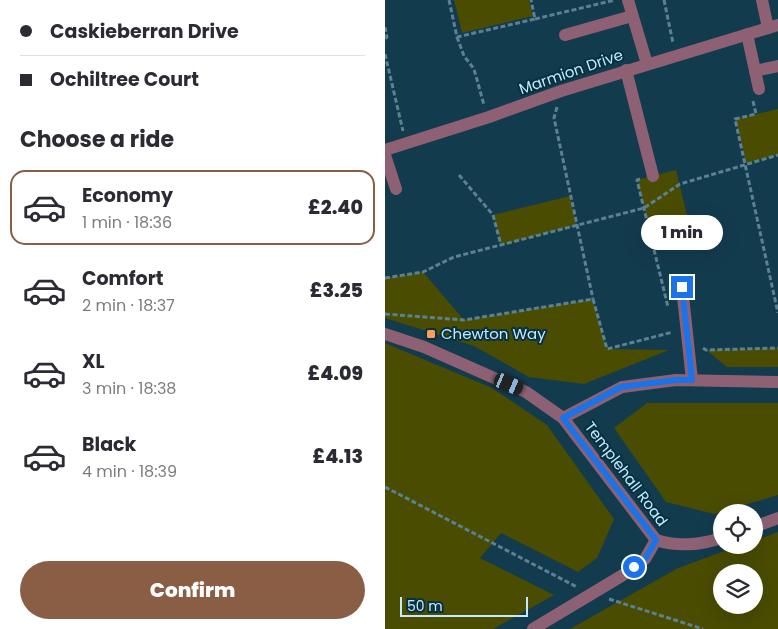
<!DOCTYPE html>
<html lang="en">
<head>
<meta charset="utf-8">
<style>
  body { margin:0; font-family:Poppins,sans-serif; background:#f7f7f7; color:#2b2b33; height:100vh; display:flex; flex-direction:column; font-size:19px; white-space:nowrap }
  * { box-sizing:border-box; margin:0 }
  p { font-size:16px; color:#7c7c81 }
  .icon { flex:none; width:28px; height:28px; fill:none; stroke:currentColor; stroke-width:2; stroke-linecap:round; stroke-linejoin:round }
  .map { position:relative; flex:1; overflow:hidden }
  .panel { display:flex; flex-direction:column; background:#fff; width:385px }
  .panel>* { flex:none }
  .guide { display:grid; align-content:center; height:110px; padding:0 20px; background:#fff }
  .fabs { position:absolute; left:328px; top:504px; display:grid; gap:10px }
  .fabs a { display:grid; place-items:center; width:50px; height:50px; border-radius:50%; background:#fff; box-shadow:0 5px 20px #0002; font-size:25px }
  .scale { position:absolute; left:15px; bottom:12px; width:128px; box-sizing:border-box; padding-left:5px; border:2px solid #c6eafd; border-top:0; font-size:14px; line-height:18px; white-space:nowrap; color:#c6eafd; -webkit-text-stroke:4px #063143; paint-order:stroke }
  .end { position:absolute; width:22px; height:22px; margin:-11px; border:6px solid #1a73e8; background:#fff; box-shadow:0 0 0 2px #fff }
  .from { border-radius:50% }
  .bubble { position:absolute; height:35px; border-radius:18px; background:#fff; box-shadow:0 5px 20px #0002; font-size:16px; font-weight:800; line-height:35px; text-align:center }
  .car { position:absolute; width:15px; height:30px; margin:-15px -8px; border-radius:6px; box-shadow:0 0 4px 1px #0007; background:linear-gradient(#222 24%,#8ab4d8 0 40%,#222 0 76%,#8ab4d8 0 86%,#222 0) }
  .guide b { display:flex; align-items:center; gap:18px; height:48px; font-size:19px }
  .guide b+b { border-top:1px solid #e1e1e2 }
  .guide i { width:12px; height:12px; background:#2b2b33 }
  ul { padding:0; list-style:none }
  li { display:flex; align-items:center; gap:15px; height:75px; margin:0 10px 8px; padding:0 10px; border:2px solid transparent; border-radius:15px }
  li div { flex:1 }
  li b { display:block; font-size:19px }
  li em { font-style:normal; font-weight:800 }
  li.selected { border-color:#8a5d45 }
  li>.icon { width:45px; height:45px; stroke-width:1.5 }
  h2 { padding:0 20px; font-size:22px; line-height:60px }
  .primary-button { display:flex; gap:10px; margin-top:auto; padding:10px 20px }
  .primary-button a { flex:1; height:58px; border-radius:30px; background:#8a5d45; color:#fff; font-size:20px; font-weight:800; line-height:58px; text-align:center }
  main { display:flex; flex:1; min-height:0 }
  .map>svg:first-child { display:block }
  .green { fill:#494c01; fill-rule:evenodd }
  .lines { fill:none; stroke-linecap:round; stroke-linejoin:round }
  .path { stroke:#5a8194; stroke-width:3; stroke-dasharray:5 2.5; stroke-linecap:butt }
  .minor { stroke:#8d6173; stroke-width:12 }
  .route { stroke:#1a73e8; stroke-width:6 }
  .poi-dot { fill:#ff9b5a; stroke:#063143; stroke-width:2 }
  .labels { text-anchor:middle; stroke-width:4; stroke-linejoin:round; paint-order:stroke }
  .street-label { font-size:15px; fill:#c6eafd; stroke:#063143 }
  .poi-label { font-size:15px; fill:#c6eafd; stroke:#063143; text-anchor:start }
</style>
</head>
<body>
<main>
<section class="panel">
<div class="guide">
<b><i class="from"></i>Caskieberran Drive</b>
<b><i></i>Ochiltree Court</b>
</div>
<h2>Choose a ride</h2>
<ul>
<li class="selected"><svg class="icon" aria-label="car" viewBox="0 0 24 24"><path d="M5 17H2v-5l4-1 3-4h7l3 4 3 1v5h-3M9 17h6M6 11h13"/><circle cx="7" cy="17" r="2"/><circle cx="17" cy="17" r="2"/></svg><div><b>Economy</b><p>1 min · 18:36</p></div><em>£2.40</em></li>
<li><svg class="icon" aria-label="car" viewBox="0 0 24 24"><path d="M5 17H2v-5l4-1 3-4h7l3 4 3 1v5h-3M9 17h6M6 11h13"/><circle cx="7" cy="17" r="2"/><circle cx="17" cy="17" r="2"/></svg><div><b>Comfort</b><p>2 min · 18:37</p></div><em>£3.25</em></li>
<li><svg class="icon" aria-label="car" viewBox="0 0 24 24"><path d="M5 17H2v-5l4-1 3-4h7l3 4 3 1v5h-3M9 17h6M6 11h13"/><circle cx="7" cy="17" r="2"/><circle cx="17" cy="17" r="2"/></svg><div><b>XL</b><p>3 min · 18:38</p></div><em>£4.09</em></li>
<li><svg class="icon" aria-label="car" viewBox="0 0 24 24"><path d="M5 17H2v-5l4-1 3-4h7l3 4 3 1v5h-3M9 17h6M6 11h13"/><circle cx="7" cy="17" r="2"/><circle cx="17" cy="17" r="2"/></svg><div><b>Black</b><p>4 min · 18:39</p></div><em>£4.13</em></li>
</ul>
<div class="primary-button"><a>Confirm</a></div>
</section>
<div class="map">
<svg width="393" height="629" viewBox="0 0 393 629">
  <rect width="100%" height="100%" fill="#133b4e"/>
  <g class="green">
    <polygon points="69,0 144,0 148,16 77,33"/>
    <polygon points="393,109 393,155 361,163 350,119"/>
    <polygon points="291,170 308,240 269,249 252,180"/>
    <polygon points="185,196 192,225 116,245 108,215"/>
    <polygon points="38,272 79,320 208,299 222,349 284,350 199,384 144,377 89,346 0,318 0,278"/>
    <polygon points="0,343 107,388 162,425 229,519 212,558 193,572 116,533 95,558 169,595 108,629 0,629"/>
    <polygon points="393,348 393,367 342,367 321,350"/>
    <polygon points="262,403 393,403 393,495 329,514 281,502 229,428"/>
    <path d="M393,532V629H185L293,568L356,545H369V541ZM336,572H369V605H336Z"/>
  </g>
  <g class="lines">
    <g class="path">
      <polyline points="64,0 72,37 150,19 146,0"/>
      <polyline points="279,0 288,43"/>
      <polyline points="150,19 230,0"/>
      <polyline points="0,27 2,37 0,39"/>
      <polyline points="72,37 79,56 89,69 99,105"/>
      <polyline points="0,54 18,131"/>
      <polyline points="368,101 371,114 350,119 393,313"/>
      <polyline points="172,107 169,118 208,299"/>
      <polyline points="74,175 108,215 116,245"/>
      <polyline points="255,179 252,180 283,307"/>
      <polyline points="0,278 38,272 69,257 259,208 295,184 393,155"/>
      <polyline points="0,314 79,320 208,299 222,349 288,332"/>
      <polyline points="318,348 321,350 393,348"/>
      <polyline points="0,487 192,587"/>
      <polyline points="224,599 318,629"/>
    </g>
    <g class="minor">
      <polyline points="243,0 262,64"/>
      <polyline points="377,0 383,28"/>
      <polyline points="362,34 374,89"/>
      <polyline points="180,35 247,16"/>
      <polyline points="241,70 268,176"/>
      <polyline points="370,71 393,66"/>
      <polyline points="0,150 104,117 176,91 393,25"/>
      <polyline points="0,155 11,189"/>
      <polyline points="297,287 307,380"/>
      <polyline points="0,334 39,347 141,392 178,418 271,540"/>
      <polyline points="178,418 237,387 291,380 393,382"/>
      <polyline points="369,527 393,518"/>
      <path d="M271,540C292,547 316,545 336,538"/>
      <polyline points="148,629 238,575 260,559 271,540"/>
    </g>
  </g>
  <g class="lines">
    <polyline class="route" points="249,567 260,559 271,540 178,418 236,387 291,380 307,380 297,287"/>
  </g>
  <rect class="poi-dot" x="41" y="329" width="10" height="10" rx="2.5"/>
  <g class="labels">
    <g class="street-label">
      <text transform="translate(186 72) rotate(-19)" y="5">Marmion Drive</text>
      <text transform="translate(241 474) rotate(53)" y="5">Templehall Road</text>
    </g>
    <g class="poi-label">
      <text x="56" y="339">Chewton Way</text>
    </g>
  </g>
</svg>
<div class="fabs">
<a><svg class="icon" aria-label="locate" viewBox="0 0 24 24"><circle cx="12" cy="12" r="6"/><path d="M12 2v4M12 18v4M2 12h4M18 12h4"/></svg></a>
<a><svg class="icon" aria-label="layers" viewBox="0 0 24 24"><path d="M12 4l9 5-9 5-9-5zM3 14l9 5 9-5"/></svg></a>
</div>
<div class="scale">50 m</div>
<i class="end from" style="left:249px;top:567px"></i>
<i class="end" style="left:297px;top:287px"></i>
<div class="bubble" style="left:256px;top:215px;width:82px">1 min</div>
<i class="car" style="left:124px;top:384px;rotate:113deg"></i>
</div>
</main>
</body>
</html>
